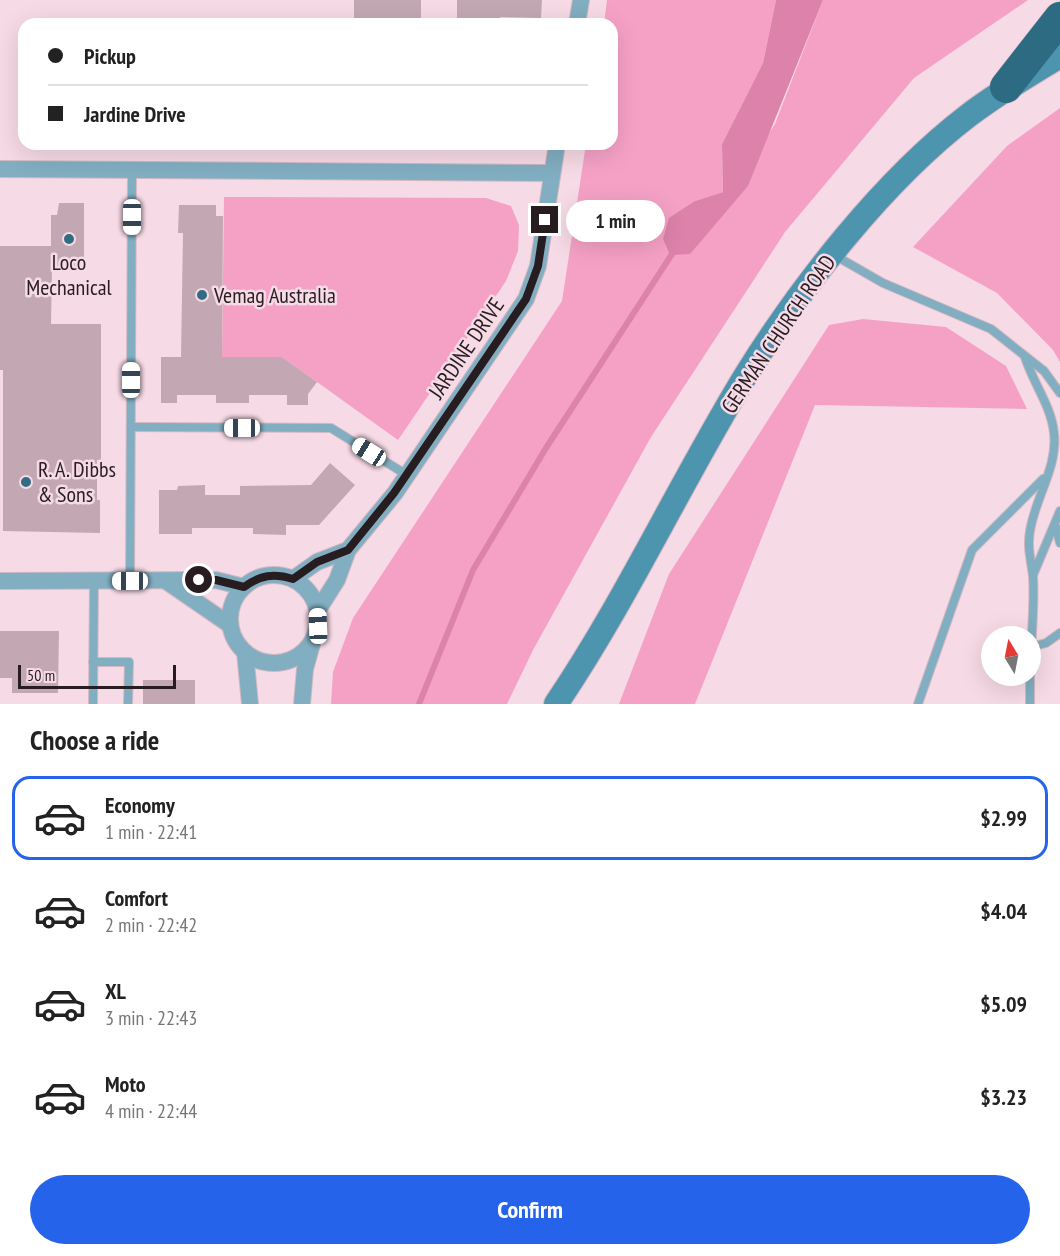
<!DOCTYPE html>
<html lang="en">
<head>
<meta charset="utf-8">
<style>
  body { margin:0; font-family:"PT Sans Narrow",sans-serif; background:#f6f6f6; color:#222; height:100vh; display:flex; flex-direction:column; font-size:22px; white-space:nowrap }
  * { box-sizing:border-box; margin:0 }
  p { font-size:20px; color:#767676 }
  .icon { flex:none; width:33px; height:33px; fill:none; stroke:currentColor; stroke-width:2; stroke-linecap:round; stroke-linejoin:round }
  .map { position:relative; height:704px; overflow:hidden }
  .drawer { display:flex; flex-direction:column; background:#fff; flex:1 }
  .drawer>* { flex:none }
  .banner { position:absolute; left:18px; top:18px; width:600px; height:132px; border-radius:18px; box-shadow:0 6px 24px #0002; display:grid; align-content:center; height:132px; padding:0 30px; background:#fff }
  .needle { width:39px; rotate:350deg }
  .buttons { position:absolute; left:981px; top:626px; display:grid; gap:12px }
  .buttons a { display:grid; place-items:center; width:60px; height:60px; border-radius:50%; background:#fff; box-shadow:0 6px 24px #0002; font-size:30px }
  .scale { position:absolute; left:18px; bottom:15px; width:158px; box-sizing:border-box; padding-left:6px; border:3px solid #271d21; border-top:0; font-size:16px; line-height:21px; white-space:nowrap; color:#271d21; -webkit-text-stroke:4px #f6dae5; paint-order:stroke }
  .end { position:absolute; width:27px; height:27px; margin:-14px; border:8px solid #271d21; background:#fff; box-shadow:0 0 0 3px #fff }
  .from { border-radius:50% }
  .bubble { position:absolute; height:42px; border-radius:21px; background:#fff; box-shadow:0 6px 24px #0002; font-size:20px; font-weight:700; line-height:42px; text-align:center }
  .car { position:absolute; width:18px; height:36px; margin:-18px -9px; border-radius:8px; box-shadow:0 0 4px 2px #0007; background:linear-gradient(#fff 24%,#345 0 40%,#fff 0 76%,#345 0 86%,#fff 0) }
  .banner b { display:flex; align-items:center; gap:21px; height:57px; font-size:22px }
  .banner b+b { border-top:2px solid #e0e0e0 }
  .banner i { width:15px; height:15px; background:#222 }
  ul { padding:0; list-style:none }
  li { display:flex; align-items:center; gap:18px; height:84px; margin:0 12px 9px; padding:0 18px; border:3px solid transparent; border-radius:18px }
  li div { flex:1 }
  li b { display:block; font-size:22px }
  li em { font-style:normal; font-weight:700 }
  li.selected { border-color:#2563eb }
  li>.icon { width:54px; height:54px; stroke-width:1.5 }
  h2 { padding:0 30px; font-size:27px; line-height:72px }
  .button { display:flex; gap:12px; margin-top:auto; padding:12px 30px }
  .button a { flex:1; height:69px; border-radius:36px; background:#2563eb; color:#fff; font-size:24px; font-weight:700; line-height:69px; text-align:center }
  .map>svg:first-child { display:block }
  .green { fill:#f5a1c6 }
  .water { fill:#dc82ab }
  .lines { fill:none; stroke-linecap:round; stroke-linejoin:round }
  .stream { stroke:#dc82ab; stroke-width:6 }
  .building { fill:#c3a8b3 }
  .lane-casing { stroke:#d1b8c2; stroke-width:10 }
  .street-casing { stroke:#d1b8c2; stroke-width:18 }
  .secondary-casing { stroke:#d1b8c2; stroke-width:26 }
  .highway-casing { stroke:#d1b8c2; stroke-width:33 }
  .lane { stroke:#82aec1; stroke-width:8 }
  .street { stroke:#82aec1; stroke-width:16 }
  .secondary { stroke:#4d94af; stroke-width:24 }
  .highway { stroke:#2d6b82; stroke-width:32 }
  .route { stroke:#271d21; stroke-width:8 }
  .poi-dot { fill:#306d84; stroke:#f6dae5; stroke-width:2 }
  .labels { text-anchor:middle; stroke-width:5; stroke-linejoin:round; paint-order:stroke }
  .poi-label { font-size:22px; fill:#271d21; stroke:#f6dae5; text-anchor:start }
  .street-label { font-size:22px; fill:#271d21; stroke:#f6dae5 }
</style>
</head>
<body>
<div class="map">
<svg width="1060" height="704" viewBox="0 0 1060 704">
  <rect width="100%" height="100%" fill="#f6dae5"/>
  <g class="green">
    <polygon points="607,0 776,0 763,63 722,144 723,192 695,201 690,254 775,124 823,0 1028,0 914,78 785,232 651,437 533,650 507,704 331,704 333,672 353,618 562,301 586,144 612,144 612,24 604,24"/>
    <polygon points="1060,108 1060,362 1053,350 997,293 913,247 1007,146"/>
    <polygon points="224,197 486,198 511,206 519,225 518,251 506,281 398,440 282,357 222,357"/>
    <polygon points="863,319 946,327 1006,366 1027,409 815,405 695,704 619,704 669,574 829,325"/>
  </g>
  <polygon class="water" points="776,0 823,0 748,186 690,254 670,255 663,239 669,218 695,201 723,192 722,144 763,63"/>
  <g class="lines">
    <polyline class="stream" points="419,704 473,570 546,448 674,251"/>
  </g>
  <g class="building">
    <rect x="354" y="0" width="67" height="24"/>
    <polygon points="457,0 542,0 541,18 500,17 500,24 457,24"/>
    <polygon points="59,203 84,203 84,271 52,271 51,324 101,324 101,460 97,460 97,500 100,500 100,533 3,531 3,370 0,370 0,246 51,246 51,215 57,215"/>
    <polygon points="179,205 216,205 216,216 223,216 222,357 282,357 317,382 308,394 308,405 287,405 287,395 249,395 249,403 216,403 216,395 177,395 177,403 161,403 161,357 181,357 183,233 178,233"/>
    <polygon points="330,463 355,485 319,525 286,525 286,535 253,534 253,528 192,528 192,534 159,534 159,490 177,490 178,486 205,485 205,495 240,495 240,486 311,485"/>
    <polygon points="0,631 59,631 58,693 12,693 12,678 0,678"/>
    <rect x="143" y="680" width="52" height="24"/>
  </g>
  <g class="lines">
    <defs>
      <g id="lane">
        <polyline points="834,255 883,283 991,329 1044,371 1060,393"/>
        <path d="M1025,357C1033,383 1051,405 1054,433C1058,467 1035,498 1030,531C1027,547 1031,560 1033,576C1035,606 1031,638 1030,668"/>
        <polyline points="131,427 331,428 407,475"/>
        <polyline points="1055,524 1060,543"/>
        <polyline points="1033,575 1060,511"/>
        <polyline points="130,581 132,170"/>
        <polyline points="1031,647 1046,643 1060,633"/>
        <polyline points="93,662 129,662 128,704"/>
        <polyline points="93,704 94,581"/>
        <polyline points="918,704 972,550 1043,479"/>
        <polyline points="1030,704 1030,675"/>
      </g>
      <g id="street">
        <polyline points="577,24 581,0"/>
        <polyline points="0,169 552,173"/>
        <circle cx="274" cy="619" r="44"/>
        <polyline points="293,579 317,562 348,550"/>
        <polyline points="0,581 216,580 244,587"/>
        <polyline points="166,581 230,625"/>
        <polyline points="318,610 337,580 348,550 395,493 526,299 538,266 557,144"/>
        <polyline points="245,652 250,704"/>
        <polyline points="302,704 305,669 312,644"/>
      </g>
      <path id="secondary" d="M556,704C627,599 680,483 746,375C802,285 884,180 969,115C998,93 1028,75 1060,56"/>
      <polyline id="highway" points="1006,87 1060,18"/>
    </defs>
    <use href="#lane" class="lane-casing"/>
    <use href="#street" class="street-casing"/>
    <use href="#secondary" class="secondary-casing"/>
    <use href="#highway" class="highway-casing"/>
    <use href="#lane" class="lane"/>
    <use href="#street" class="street"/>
    <use href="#secondary" class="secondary"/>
    <use href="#highway" class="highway"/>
  </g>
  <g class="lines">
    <path class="route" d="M199,580H216L244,587C260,575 274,573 293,579L317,562L348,550L394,493L526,299L538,266L545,220"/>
  </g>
  <g class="poi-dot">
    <circle cx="69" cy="239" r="6"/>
    <circle cx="202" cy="295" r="6"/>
    <circle cx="26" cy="482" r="6"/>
  </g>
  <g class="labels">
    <g class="poi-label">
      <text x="69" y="270" text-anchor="middle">Loco<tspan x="69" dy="25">Mechanical</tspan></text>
      <text x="214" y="303">Vemag Australia</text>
      <text x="38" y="477">R. A. Dibbs<tspan x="38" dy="25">&amp; Sons</tspan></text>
    </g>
    <g class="street-label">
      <text transform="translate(778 334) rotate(-56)" y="8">GERMAN CHURCH ROAD</text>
      <text transform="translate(466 348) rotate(-56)" y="8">JARDINE DRIVE</text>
    </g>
  </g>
</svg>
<div class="buttons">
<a><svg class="needle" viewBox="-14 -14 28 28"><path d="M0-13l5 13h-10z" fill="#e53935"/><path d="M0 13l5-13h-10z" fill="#767676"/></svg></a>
</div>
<div class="scale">50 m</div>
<i class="end from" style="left:199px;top:580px"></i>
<i class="end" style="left:545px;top:220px"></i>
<div class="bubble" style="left:566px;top:200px;width:99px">1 min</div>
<i class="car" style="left:132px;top:217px;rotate:180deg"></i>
<i class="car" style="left:131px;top:380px;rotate:0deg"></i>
<i class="car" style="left:242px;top:428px;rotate:270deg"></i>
<i class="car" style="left:369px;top:452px;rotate:302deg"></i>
<i class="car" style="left:130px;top:581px;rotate:270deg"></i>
<i class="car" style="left:318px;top:626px;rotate:358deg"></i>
<div class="banner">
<b><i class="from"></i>Pickup</b>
<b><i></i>Jardine Drive</b>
</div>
</div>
<section class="drawer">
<h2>Choose a ride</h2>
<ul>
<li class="selected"><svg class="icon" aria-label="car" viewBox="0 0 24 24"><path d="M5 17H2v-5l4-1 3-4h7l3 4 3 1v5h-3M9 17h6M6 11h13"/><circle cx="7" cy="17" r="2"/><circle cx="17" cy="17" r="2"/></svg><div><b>Economy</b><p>1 min · 22:41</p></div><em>$2.99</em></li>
<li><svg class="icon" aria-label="car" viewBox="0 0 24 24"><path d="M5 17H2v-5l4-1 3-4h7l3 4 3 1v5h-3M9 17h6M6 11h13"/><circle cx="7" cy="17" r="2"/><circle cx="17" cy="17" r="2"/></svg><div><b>Comfort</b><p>2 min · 22:42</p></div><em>$4.04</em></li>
<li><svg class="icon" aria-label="car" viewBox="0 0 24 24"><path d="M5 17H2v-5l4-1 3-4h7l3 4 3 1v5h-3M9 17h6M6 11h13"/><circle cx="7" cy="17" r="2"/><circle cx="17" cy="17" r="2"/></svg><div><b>XL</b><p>3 min · 22:43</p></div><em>$5.09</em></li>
<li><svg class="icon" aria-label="car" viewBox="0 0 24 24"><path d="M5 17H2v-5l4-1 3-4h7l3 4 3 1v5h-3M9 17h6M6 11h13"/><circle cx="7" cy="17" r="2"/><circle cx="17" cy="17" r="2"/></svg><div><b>Moto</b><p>4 min · 22:44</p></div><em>$3.23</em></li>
</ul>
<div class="button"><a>Confirm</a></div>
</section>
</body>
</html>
